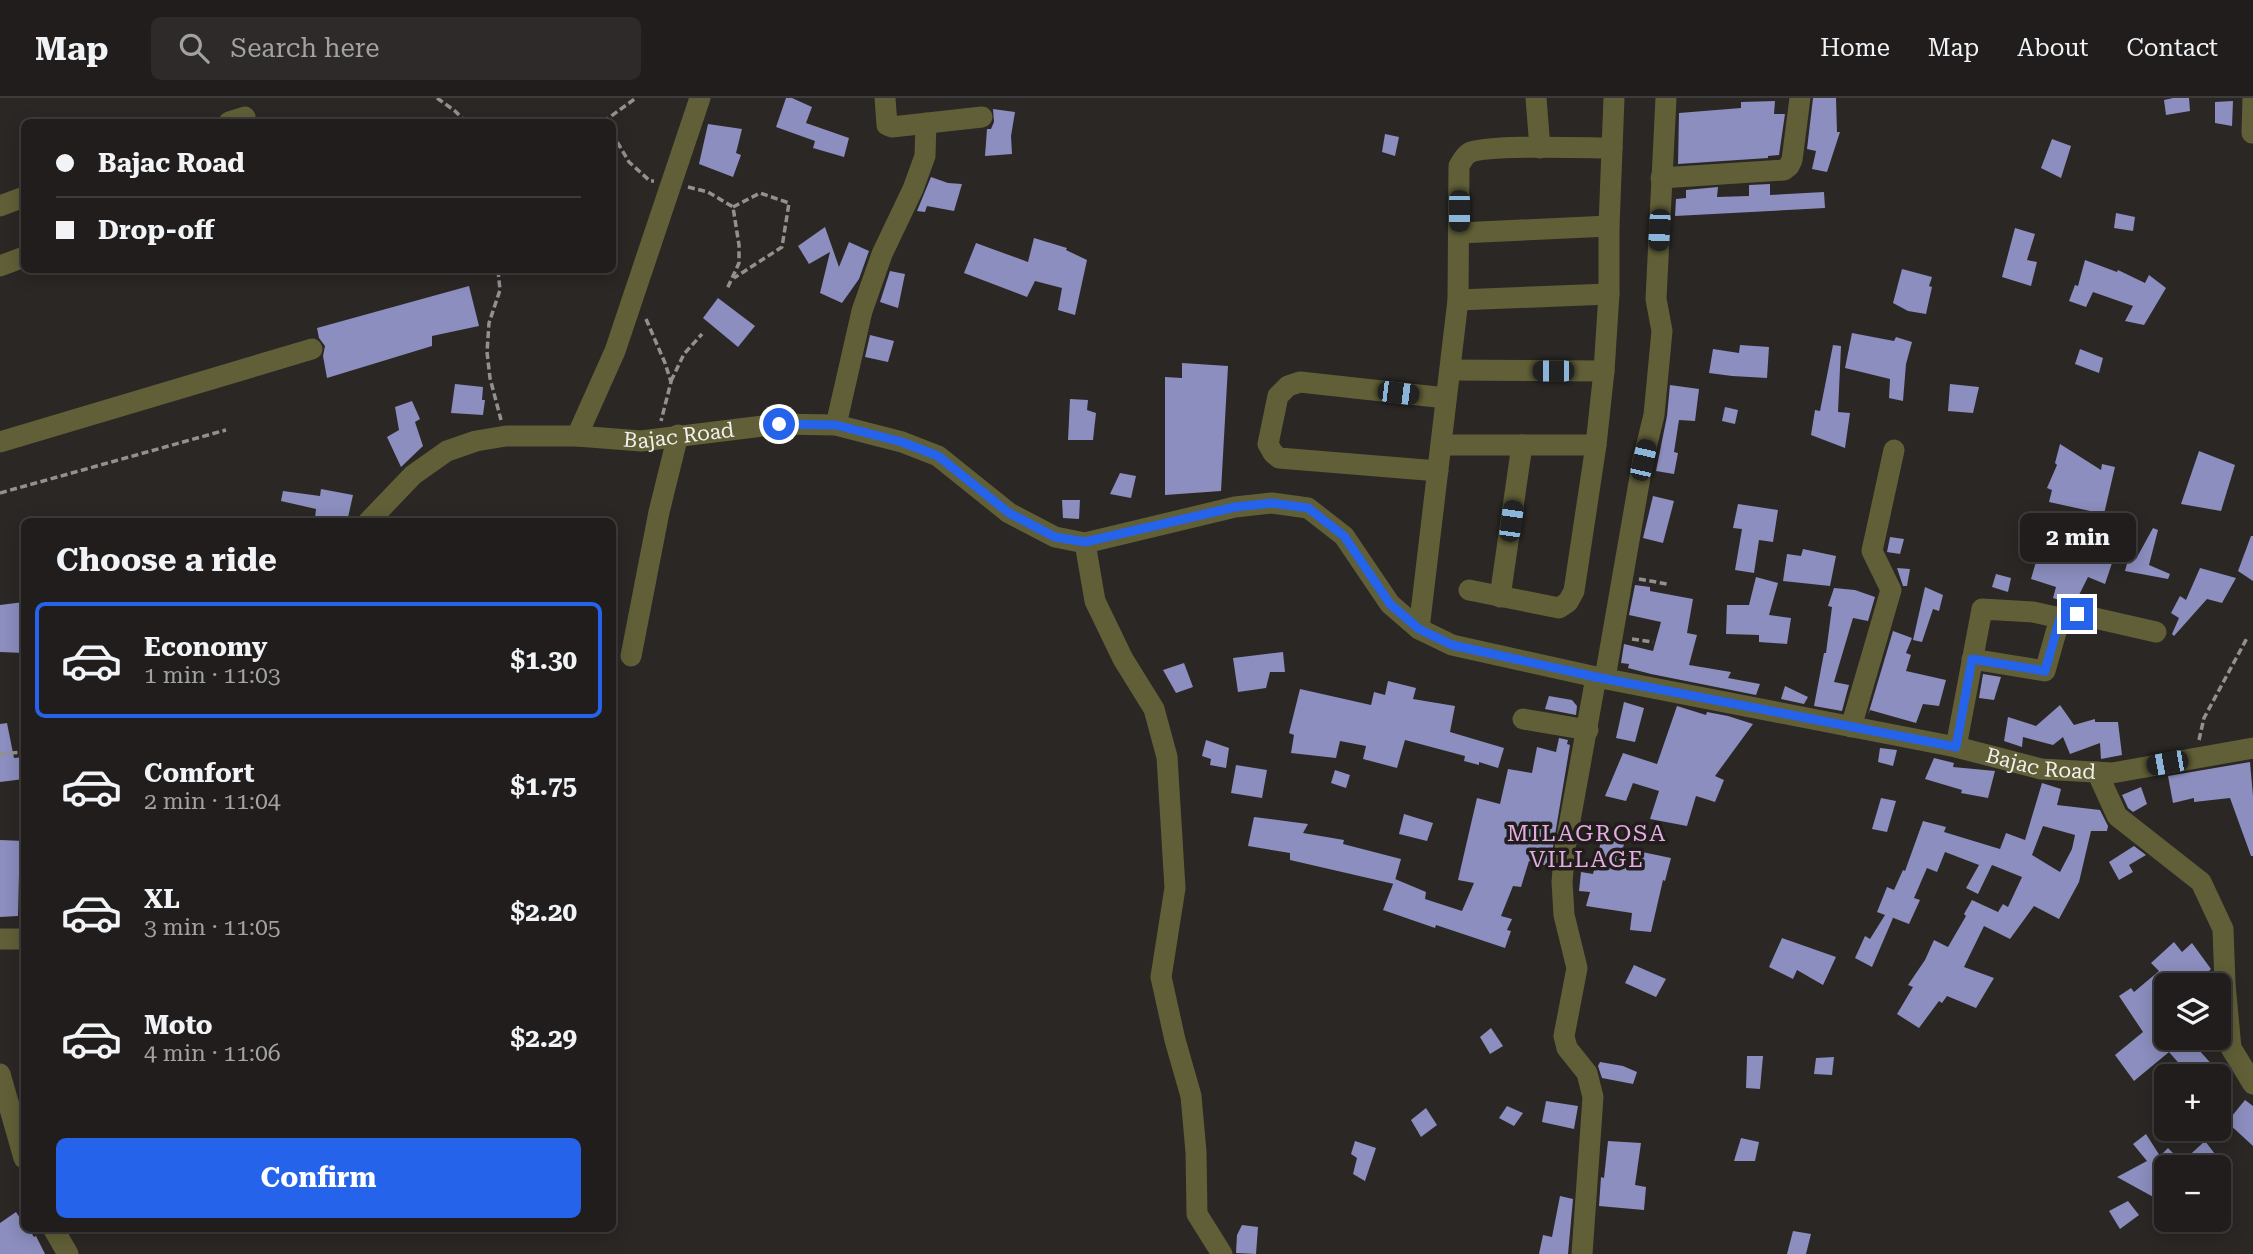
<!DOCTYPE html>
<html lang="en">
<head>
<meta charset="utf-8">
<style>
  body { margin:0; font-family:"Roboto Serif",serif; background:#2d2a29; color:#f1f3f6; height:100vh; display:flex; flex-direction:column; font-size:26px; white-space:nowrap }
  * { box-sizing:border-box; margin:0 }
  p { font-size:23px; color:#a2a2a3 }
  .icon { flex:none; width:38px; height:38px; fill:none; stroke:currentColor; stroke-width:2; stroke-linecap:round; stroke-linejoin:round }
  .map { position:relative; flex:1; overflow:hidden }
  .details { position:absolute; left:21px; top:420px; width:595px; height:714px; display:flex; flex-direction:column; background:#201d1c; border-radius:10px; box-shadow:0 4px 18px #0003,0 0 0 2px #3d3b3b }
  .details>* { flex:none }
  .top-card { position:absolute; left:21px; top:21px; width:595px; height:154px; border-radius:10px; box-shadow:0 4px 18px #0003,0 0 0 2px #3d3b3b; display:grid; align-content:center; height:154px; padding:0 35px; background:#201d1c }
  .controls { position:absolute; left:2154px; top:875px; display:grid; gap:14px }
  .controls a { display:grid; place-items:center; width:77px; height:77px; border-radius:10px; background:#201d1c; box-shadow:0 4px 18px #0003,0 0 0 2px #3d3b3b; font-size:35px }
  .end { position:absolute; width:32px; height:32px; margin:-16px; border:9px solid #2563eb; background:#fff; box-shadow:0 0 0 4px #fff }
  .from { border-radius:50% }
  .bubble { position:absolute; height:49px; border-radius:10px; background:#201d1c; box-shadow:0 4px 18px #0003,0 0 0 2px #3d3b3b; font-size:23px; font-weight:700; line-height:49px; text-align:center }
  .car { position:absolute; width:21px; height:42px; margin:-21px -10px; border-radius:9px; box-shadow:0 0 5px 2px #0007; background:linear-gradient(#222 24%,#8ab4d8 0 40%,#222 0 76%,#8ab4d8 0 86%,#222 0) }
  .top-card b { display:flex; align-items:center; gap:24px; height:66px; font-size:26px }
  .top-card b+b { border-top:2px solid #3d3b3b }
  .top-card i { width:18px; height:18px; background:#f1f3f6 }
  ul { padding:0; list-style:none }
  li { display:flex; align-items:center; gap:21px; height:116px; margin:0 14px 10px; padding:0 21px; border:4px solid transparent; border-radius:10px }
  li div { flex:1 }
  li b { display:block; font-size:26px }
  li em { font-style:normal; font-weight:700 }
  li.on { border-color:#2563eb }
  li>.icon { width:63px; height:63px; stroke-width:1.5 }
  h2 { padding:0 35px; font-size:32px; line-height:84px }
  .action { display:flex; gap:14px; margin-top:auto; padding:14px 35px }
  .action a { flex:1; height:80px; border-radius:10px; background:#2563eb; color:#fff; font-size:28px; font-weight:700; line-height:80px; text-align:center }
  header { display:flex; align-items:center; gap:42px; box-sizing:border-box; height:98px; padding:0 35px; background:#201d1c; border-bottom:2px solid #3d3b3b }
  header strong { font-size:33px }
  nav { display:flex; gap:38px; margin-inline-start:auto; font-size:24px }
  .search { width:490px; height:63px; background:#2d2a29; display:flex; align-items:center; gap:18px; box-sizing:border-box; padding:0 24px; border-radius:10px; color:#a2a2a3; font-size:26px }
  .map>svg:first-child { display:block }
  .building { fill:#8b8ebe; fill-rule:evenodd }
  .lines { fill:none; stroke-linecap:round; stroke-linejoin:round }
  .path { stroke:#93918f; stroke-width:3.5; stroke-dasharray:7 3.5; stroke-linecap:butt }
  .minor { stroke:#615f37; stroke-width:21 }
  .route { stroke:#2563eb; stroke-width:9 }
  .labels { text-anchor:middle; stroke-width:7; stroke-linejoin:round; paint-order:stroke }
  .street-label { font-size:21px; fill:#f2f0ef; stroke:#201d1b }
  .neighbourhood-label { font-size:23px; letter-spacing:2px; fill:#e4abe4; stroke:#201d1b }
</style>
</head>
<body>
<header>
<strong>Map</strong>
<div class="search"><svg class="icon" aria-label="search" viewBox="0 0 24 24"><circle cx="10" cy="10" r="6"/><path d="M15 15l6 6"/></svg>Search here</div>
<nav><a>Home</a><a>Map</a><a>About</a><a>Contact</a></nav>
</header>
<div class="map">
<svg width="2253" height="1156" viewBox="0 0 2253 1156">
  <rect width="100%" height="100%" fill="#2a2725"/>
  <g class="building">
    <polygon points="786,0 792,0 812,9 806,25 849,40 844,59 813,50 815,43 776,29"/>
    <polygon points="1813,0 1836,0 1837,34 1840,34 1827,74 1812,71 1816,53 1807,51"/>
    <polygon points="2173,0 2189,0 2190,13 2166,17 2164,2"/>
    <polygon points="1775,3 1774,16 1785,16 1779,57 1768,58 1768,60 1678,66 1679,15 1741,10 1741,4"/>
    <polygon points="2233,3 2232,28 2215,25 2215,4"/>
    <polygon points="993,11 1015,14 1011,38 1012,56 985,58 987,31 991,31 994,24"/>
    <polygon points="708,26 742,31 736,55 741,57 733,79 699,66"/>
    <polygon points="1385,36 1399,39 1395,58 1382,54"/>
    <polygon points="2052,41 2071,48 2061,80 2041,70"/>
    <polygon points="931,79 948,85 962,86 954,113 927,108 925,114 917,113"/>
    <polygon points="1770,86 1770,97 1824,94 1825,110 1675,118 1676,101 1686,100 1686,92 1718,89 1717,99 1749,98 1749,87"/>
    <polygon points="2116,115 2135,119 2133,133 2114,130"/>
    <polygon points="825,129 839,169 849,144 869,153 859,181 842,205 820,195 830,154 809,166 798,148"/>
    <polygon points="2015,130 2035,136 2027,162 2037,164 2031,188 2002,179"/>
    <polygon points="1034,140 1067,150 1066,152 1087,162 1075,217 1058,212 1062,190 1035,183 1027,199 964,175 976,145 1028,164"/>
    <polygon points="2085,162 2117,174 2118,172 2145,185 2149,177 2166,190 2144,227 2125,223 2133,208 2093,194 2086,209 2069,203 2075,187 2078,188"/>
    <polygon points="1902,171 1932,179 1929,188 1932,189 1926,216 1908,213 1893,205"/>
    <polygon points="890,173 905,176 898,210 880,204"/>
    <polygon points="469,188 479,228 432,238 432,248 327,280 323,258 325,248 319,240 317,230"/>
    <polygon points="718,200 755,228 738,249 703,220"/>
    <polygon points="1852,235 1894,243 1896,239 1912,244 1906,266 1903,303 1889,300 1890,281 1845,270"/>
    <polygon points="870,237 894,243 888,264 865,259"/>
    <polygon points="1740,247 1769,249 1767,280 1732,278 1709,275 1713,251 1739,255"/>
    <polygon points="1833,247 1841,248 1838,314 1850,315 1845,350 1811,337 1815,312 1820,313"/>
    <polygon points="2080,251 2103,260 2099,275 2075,266"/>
    <polygon points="1182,265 1228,268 1221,393 1165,397 1165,279 1182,280"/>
    <polygon points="455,286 483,289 482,302 485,302 483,317 451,315"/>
    <polygon points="1950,286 1979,289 1973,315 1948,313"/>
    <polygon points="1670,287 1699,291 1695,323 1679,322 1674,354 1678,355 1674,376 1656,373 1667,318"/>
    <polygon points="1070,301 1088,302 1087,312 1096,315 1093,342 1068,342"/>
    <polygon points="412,303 420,321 415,324 423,348 401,369 387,339 399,332 395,309"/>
    <polygon points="1725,309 1738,312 1735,326 1722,323"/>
    <polygon points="2060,346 2101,372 2102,366 2115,369 2104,416 2049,404 2052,392 2047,390 2057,367 2055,365"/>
    <polygon points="2199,353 2235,367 2221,413 2181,406"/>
    <polygon points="1120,375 1136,378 1131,400 1110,396"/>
    <polygon points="321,391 353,397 347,424 315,420 316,411 281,403 283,393 320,398"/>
    <polygon points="1653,398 1674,403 1663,445 1643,440"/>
    <polygon points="1062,402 1080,402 1079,421 1063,420"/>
    <polygon points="1738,406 1778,412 1773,444 1759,442 1754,475 1735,472 1742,431 1733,430"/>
    <polygon points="2043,427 2064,433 2061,442 2113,462 2105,486 2088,479 2076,503 2068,505 2053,500 2056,489 2031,481 2038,457 2033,456"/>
    <polygon points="2153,430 2158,432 2149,467 2170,476 2168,481 2125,473 2129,458 2136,461"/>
    <polygon points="2251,438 2253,438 2253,483 2238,473"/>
    <polygon points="1890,439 1904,441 1900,456 1887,454"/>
    <polygon points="1803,451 1836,458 1830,488 1783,483 1787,456 1801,458"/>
    <polygon points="1897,470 1910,471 1907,488 1903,488"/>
    <polygon points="2200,470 2236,480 2222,505 2207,501 2174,538 2172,536 2179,520 2171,515 2180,498 2186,502"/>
    <polygon points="1996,476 2011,480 2008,494 1992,489"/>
    <polygon points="1756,479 1778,485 1769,517 1791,520 1787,546 1759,544 1759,537 1726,536 1727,507 1749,507"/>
    <polygon points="1635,487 1650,489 1650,493 1693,501 1687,535 1697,537 1689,567 1731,574 1728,580 1760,586 1756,597 1651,576 1628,570 1629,566 1621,565 1624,546 1653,553 1661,524 1629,517"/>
    <polygon points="1925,489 1943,497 1939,513 1933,511 1922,544 1913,542"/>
    <polygon points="1834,490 1855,492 1875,499 1868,523 1853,520 1834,584 1849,587 1842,613 1814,608 1824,555 1826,555 1832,509 1828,508"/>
    <polygon points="24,504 24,555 0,554 0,507"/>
    <polygon points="1893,533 1912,540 1906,555 1911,557 1906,573 1946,582 1939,608 1923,606 1916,625 1870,612 1868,617"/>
    <polygon points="1283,554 1285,574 1270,574 1266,590 1238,594 1233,560"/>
    <polygon points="1184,565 1193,589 1176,595 1163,572"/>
    <polygon points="1983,576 2001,579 1994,602 1979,600"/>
    <polygon points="1388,583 1416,590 1413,601 1455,608 1450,634 1504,650 1498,670 1479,664 1479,667 1464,663 1465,658 1405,642 1397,670 1363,661 1366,648 1340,643 1336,660 1291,655 1294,637 1289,635 1300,591 1371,607 1374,594 1385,597"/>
    <polygon points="1785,588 1808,599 1804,606 1781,601"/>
    <polygon points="1549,598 1572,602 1577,608 1576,617 1545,611"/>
    <polygon points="1624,604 1644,610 1635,644 1616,640"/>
    <polygon points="2060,607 2074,627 2095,621 2095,624 2118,624 2122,657 2101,661 2100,645 2070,656 2063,639 2053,647 2023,639 2022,649 2004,643 2008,619 2036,628"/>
    <polygon points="1677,608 1706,617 1707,614 1728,618 1753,626 1715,678 1724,682 1715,704 1696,698 1687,728 1650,721 1659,693 1633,685 1626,703 1605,698 1623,655 1657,666"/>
    <polygon points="7,625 14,660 24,659 24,681 0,684 0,626"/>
    <polygon points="1559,640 1568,642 1567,646 1570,647 1551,761 1548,768 1529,763 1521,789 1513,788 1501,818 1512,821 1507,832 1511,833 1505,850 1436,827 1435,830 1383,812 1395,781 1426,794 1425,801 1462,813 1474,785 1458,782 1477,700 1500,706 1508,671 1532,675 1537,649 1556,654"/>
    <polygon points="1206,642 1229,650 1226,670 1210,667 1211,661 1202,658"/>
    <polygon points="1880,650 1897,652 1893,668 1878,664"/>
    <polygon points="1934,660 1954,665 1953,669 1995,673 1988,700 1961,695 1962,692 1925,681"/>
    <polygon points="2250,664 2253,698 2253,758 2251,758 2230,700 2194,704 2194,700 2173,705 2168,678"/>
    <polygon points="1236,667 1267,672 1262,700 1231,695"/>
    <polygon points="1335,672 1350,677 1346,690 1331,685"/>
    <path d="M2042,685L2061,691L2057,707L2100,712L2108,728L2107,733H2091L2079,784L2059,821L2034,808L2010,841L1984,828L1964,869L1994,880L1976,910L1947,898L1942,905L1939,903L1919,930L1897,916L1913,889L1908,887L1925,862L1934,842L1948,849L1966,818L1964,816L1972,802L1998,814L2003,806L2008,809L2022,779L1992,767L1978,796L1966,790L1979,767L1945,754L1937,774L1927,770L1914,800L1920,802L1909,826L1891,819L1893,820L1872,869L1855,860L1865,838L1870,841L1885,817L1877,814L1887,789L1894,792L1903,772L1905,773L1923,723L1946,729L1944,734L2000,751L2006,735L2025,742ZM2043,728L2075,737L2072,751L2060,774L2032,757Z"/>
    <polygon points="2141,689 2147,706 2133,714 2128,710 2122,697"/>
    <polygon points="1881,700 1896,703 1887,734 1872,731"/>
    <polygon points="1404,716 1433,725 1427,743 1399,736"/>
    <polygon points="1254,719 1308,726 1303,735 1344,742 1343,746 1401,761 1394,786 1290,762 1290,755 1248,748"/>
    <polygon points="1602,739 1625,742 1623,750 1671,760 1665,783 1663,782 1651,834 1630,832 1632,815 1586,808 1590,794 1579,793 1581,774 1593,776"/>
    <polygon points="0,742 24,743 24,776 19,776 18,818 0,819"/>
    <polygon points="2134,748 2146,757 2129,767 2133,774 2119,782 2109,764"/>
    <polygon points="1782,840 1836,859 1823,887 1797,872 1793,881 1769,869"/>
    <polygon points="2174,844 2182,854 2192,845 2211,871 2194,887 2166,887 2166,940 2188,940 2216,971 2209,978 2190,978 2169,954 2134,983 2115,957 2143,934 2119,898 2131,890 2134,894 2159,873 2151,865"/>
    <polygon points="1634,867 1666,881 1656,899 1625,885"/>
    <polygon points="1491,930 1503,948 1490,956 1480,939"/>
    <polygon points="1747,958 1763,958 1760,991 1746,990"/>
    <polygon points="1834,959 1832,977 1814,976 1816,960"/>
    <polygon points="1600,964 1623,968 1637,974 1633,986 1602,980 1598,968"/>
    <polygon points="2245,1002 2253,1008 2253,1048 2227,1024"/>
    <polygon points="1546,1003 1578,1008 1574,1031 1542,1024"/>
    <polygon points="1507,1008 1523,1015 1514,1028 1499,1020"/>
    <polygon points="1426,1010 1437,1027 1421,1039 1411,1022"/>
    <polygon points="2146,1036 2160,1058 2168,1050 2182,1064 2205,1043 2225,1069 2166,1069 2166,1106 2117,1079 2147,1063 2133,1046"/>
    <polygon points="1741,1040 1759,1044 1755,1063 1734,1063"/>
    <polygon points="1355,1043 1376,1050 1365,1083 1353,1076 1357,1060 1351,1056"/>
    <polygon points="1608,1043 1641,1045 1635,1087 1646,1089 1644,1112 1599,1108 1601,1079 1604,1080"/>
    <polygon points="1560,1098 1573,1101 1568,1156 1539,1156 1543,1137 1552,1139"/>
    <polygon points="2128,1103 2139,1117 2120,1131 2109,1113"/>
    <polygon points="16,1114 24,1126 24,1130 28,1130 34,1139 36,1138 45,1156 0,1156 0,1125"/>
    <polygon points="1242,1127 1258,1129 1256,1156 1236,1155 1237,1137"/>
    <polygon points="1793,1133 1811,1136 1806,1156 1787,1156"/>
  </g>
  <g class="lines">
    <g class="path">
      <polyline points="437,0 455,13 466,24"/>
      <polyline points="603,24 636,0"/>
      <polyline points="612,35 629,64 650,83 654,83"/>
      <polyline points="688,89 708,94 733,109 739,147 739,165 727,191"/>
      <polyline points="733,109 760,95 789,105 782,149 734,180"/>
      <polyline points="498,172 500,192 489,225 487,254 490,280 501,322"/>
      <polyline points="646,221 665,265 671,284 661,323"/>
      <polyline points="671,283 684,256 702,236"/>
      <polyline points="0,395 226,332"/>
      <polyline points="1639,481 1667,486"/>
      <polyline points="1632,541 1653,544"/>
      <polyline points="2199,642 2204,620 2247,540"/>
      <polyline points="0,656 24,654"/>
    </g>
    <g class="minor">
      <polyline points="885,0 887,27 892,29 982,19"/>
      <polyline points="1536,0 1540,50"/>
      <polyline points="229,24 245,19"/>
      <polyline points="2252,35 2253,0"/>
      <polyline points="1661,80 1784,72 1789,68 1792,62 1800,0"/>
      <polyline points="0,108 24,99"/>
      <polyline points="1459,135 1609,128"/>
      <polyline points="0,168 24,159"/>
      <polyline points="1458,202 1609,196"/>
      <polyline points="1450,272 1604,273"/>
      <polyline points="836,327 862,213 882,156 913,91 925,58 926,25"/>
      <polyline points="577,338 615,253 700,0"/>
      <polyline points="0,344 312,251"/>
      <polyline points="1441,347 1596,347"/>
      <polyline points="1438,373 1279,360 1273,355 1268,346 1278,298 1288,288 1300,284 1446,300"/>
      <path id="s1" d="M368,424L413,377L447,353L476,343L506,338H577L641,343L779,326L836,327L902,344L938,358L1009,415L1055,439L1085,445L1235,409L1272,405L1308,410L1344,438L1390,506L1419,531L1452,547L1596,579L1956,649L2041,671L2112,675L2253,650"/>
      <polyline points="1085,445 1095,503 1123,561 1154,611 1167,659 1175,790 1161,879 1175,942 1191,998 1196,1054 1197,1116 1222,1156"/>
      <polyline points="1469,492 1559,510 1568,504 1574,493 1596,347 1604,273 1609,196 1609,128 1614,0"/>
      <polyline points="1500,499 1522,347"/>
      <path d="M1419,531L1458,202L1459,68C1462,63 1464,58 1469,55C1485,46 1588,50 1612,50"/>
      <polyline points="631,558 659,414 678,337"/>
      <polyline points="1972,561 2045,573 2060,520"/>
      <polyline points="1605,580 1643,362 1654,317 1662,233 1656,201 1666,0"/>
      <polyline points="1523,621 1588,632"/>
      <polyline points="1851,629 1891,492 1872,453 1894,352"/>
      <polyline points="1956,649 1982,511 2033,514 2060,520 2077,516 2156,534"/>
      <polyline points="2097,674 2117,718 2201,784 2223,831 2225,886 2231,950 2253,986"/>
      <polyline points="0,841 24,841"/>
      <polyline points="0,976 24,1060"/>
      <polyline points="53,1130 68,1156"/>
      <polyline points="1582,1156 1593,999 1587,975 1567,950 1564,938 1577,870 1564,817 1562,784 1565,750 1596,579"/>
    </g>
  </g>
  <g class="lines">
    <polyline class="route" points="779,326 836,327 902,344 938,358 1009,415 1055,439 1085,444 1235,409 1272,405 1308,410 1344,438 1390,506 1419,531 1452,547 1596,579 1956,649 1972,561 2045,573 2060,520 2077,516"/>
  </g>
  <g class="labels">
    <g class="street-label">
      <text dy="7" stroke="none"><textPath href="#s1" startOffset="341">Bajac Road</textPath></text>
      <text dy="7" stroke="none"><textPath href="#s1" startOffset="1811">Bajac Road</textPath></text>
    </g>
    <g class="neighbourhood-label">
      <text x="1587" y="743">MILAGROSA<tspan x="1587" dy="26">VILLAGE</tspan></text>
    </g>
  </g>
</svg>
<div class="controls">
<a><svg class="icon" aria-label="layers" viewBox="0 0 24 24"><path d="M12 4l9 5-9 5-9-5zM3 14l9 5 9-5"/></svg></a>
<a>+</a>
<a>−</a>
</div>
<i class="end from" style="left:779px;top:326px"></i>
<i class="end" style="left:2077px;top:516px"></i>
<div class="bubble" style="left:2020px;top:415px;width:116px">2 min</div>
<i class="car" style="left:1459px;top:113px;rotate:180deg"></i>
<i class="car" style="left:1659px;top:132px;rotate:183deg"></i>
<i class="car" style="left:1553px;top:273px;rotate:270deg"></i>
<i class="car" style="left:1398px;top:295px;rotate:97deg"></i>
<i class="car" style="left:1643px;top:362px;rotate:13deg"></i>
<i class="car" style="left:1511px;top:423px;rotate:8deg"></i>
<i class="car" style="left:2167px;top:665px;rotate:260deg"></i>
<div class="top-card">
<b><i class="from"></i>Bajac Road</b>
<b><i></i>Drop-off</b>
</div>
<section class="details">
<h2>Choose a ride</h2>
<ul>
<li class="on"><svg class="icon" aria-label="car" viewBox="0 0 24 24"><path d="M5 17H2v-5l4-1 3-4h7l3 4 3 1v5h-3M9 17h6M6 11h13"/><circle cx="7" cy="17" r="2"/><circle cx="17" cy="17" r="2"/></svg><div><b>Economy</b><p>1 min · 11:03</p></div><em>$1.30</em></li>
<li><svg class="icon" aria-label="car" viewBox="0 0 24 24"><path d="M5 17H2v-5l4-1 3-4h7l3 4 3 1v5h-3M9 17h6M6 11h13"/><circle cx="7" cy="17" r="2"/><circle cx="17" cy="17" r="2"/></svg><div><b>Comfort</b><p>2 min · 11:04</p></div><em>$1.75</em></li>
<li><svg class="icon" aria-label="car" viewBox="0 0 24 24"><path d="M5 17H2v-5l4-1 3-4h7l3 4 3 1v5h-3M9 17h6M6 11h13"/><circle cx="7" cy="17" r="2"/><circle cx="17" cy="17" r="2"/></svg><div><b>XL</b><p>3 min · 11:05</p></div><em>$2.20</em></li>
<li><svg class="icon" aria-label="car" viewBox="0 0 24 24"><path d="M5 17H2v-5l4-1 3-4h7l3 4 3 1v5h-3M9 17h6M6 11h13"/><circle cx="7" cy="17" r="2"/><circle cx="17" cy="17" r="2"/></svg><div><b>Moto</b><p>4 min · 11:06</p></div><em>$2.29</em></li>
</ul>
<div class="action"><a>Confirm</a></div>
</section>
</div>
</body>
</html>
